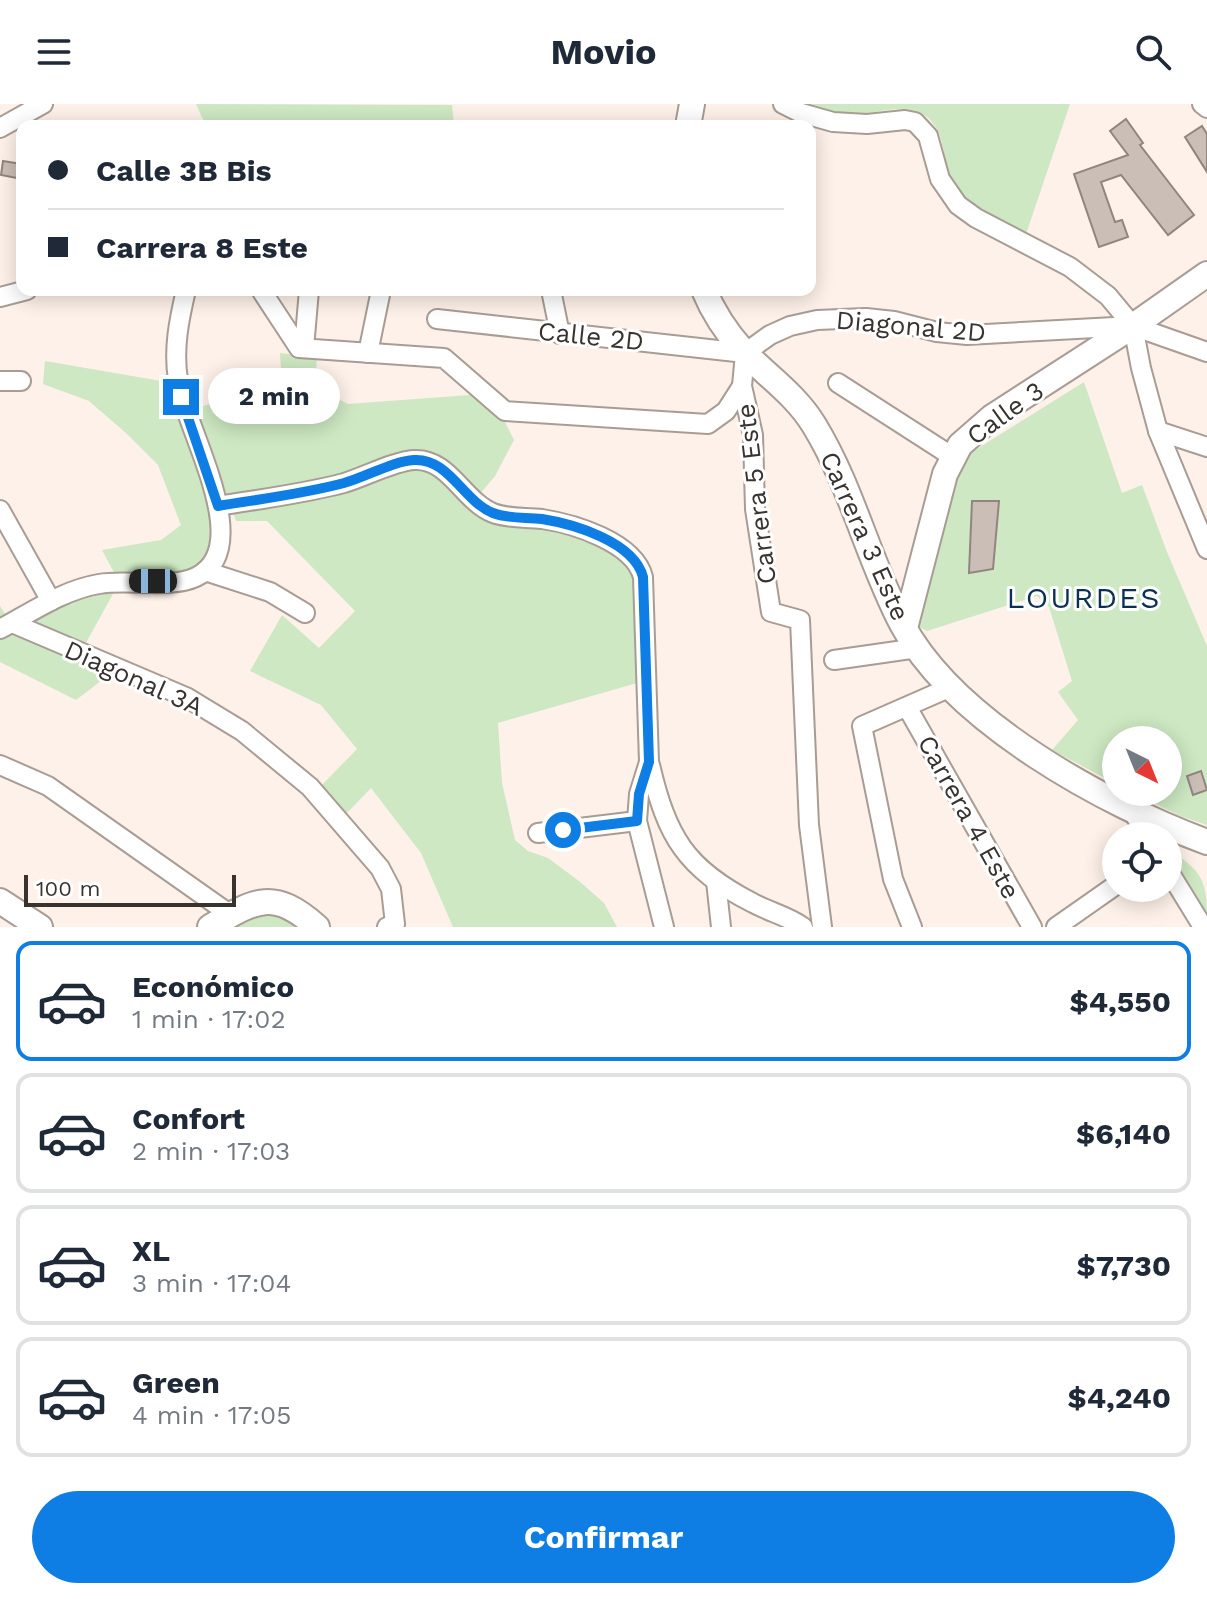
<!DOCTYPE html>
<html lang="es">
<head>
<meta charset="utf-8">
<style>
  body { margin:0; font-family:"Work Sans",sans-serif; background:#f6f6f7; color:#1f2937; height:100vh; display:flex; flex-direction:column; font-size:30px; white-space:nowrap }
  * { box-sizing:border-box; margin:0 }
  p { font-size:26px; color:#747a83 }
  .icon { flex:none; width:44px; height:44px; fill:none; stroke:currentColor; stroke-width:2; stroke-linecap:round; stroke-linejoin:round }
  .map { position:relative; height:823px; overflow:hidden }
  .panel { display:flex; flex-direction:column; background:#fff; flex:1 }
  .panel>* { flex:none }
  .banner { position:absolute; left:16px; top:16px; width:800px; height:176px; border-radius:16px; box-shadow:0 4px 20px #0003; display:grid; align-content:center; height:176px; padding:0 32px; background:#fff }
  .needle { width:52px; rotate:137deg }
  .fabs { position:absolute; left:1102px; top:622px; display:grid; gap:16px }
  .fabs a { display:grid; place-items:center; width:80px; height:80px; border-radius:50%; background:#fff; box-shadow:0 4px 20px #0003; font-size:40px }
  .scale { position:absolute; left:24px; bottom:20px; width:212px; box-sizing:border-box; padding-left:8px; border:4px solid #393330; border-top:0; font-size:22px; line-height:28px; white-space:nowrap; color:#393330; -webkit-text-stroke:6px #fff; paint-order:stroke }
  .end { position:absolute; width:36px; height:36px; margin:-18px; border:10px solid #0e7de4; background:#fff; box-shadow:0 0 0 4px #fff }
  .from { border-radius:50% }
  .bubble { position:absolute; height:56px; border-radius:28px; background:#fff; box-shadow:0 4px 20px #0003; font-size:26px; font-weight:700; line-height:56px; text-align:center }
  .car { position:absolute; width:24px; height:48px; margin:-24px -12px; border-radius:10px; box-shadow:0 0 6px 2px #0007; background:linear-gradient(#222 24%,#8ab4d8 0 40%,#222 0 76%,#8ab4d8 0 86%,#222 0) }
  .banner b { display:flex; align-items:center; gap:28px; height:76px; font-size:30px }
  .banner b+b { border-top:2px solid #e0e1e3 }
  .banner i { width:20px; height:20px; background:#1f2937 }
  ul { padding:14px 0 0; list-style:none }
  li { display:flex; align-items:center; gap:24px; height:120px; margin:0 16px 12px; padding:0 16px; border:4px solid #e0e1e3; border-radius:16px }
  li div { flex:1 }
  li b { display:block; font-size:30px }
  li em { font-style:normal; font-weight:700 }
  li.on { border-color:#0e7de4 }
  li>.icon { width:72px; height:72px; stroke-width:1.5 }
  .primary-button { display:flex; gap:16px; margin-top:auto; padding:16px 32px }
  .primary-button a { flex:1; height:92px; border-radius:48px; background:#0e7de4; color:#fff; font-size:32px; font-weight:700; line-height:92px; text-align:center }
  header { display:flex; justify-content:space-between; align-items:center; height:104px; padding:0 32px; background:#fff; font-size:36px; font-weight:700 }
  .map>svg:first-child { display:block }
  .green { fill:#cde8c2 }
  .building { fill:#cbbeb6; stroke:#91857e; stroke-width:2 }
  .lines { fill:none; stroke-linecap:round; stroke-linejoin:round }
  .street-casing { stroke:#a89c94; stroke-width:22 }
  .secondary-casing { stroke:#a89c94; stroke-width:28 }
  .street { stroke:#fff; stroke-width:18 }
  .secondary { stroke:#fff; stroke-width:24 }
  .route { stroke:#0e7de4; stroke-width:10 }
  .labels { text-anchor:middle; stroke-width:6; stroke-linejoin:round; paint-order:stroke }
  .street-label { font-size:26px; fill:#393330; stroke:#fff }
  .quarter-label { font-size:30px; letter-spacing:2px; fill:#0b2f55; stroke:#fff }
</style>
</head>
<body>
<header><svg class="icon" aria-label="menu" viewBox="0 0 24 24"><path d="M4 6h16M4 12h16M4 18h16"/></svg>Movio<svg class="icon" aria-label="search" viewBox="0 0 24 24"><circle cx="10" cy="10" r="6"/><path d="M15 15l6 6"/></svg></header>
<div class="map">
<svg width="1207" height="823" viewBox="0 0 1207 823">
  <rect width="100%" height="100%" fill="#fef1e9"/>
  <g class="green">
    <polygon points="196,0 452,1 454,22 206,22"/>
    <path d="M805,0H1070L1026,130C1001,118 969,108 954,84C940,60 950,23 919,8C897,0 870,11 847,12C832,12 818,6 805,0Z"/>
    <path d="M280,249L317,254L315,283L348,300L470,291L505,318L514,336L495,372L468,404C496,423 503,418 532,424C555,428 616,442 629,463C642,484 637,552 637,579L498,619L502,679L515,736L528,747L548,754L579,777L604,799L617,823H453L421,749L371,684L345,711L321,682L357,645L321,601L250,567L282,511L319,544L355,507L267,417H236L196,304L282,281Z"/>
    <polygon points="45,257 167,278 214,414 217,430 205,459 190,469 115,470 102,446 161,436 181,421 158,361 126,329 89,297 43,280"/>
    <polygon points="1084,278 1122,389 1142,381 1167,448 1207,542 1207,721 1180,712 1132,688 1168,688 1168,636 1116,636 1116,680 1052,646 1078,616 1058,588 1072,577 1049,503 1037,492 927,527 918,522 958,371 972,348"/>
    <path d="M114,488L77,555L110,570L76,596L0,558V502L17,529C53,506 72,495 114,488Z"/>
    <path d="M1168,745C1200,766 1207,774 1207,813L1168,751Z"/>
    <polygon points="281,807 304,823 227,823 241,814"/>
  </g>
  <g class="building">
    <polygon points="1126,15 1143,39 1140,41 1194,111 1168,131 1121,71 1101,78 1115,118 1122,116 1128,133 1099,143 1074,70 1128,51 1110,27"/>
    <polygon points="1202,22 1207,30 1207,68 1185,33"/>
    <polygon points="3,57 22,60 22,75 1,71"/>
    <polygon points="972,397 999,397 993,465 969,469"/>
    <polygon points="1201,667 1207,686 1193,691 1187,672"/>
  </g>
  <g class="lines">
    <defs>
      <g id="street">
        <polyline points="783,0 801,9 833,18 867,20 905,16 915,18 928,32 940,75 958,101 976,114 1070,163 1108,192 1133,222 1141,264 1158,327 1207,445"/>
        <polyline points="1202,0 1207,4"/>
        <polyline points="0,24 43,0"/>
        <polyline points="261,186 299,244 444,254 505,307 708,320 726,307 742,282"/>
        <polyline points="551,186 560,230"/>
        <polyline points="0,193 27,186"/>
        <polyline points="437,215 745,249"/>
        <polyline points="304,244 309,186"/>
        <polyline points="368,249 381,186"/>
        <polyline points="745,249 742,282 753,331 755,405 771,508 800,516 809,721 822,823"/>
        <polyline points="745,249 770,231 790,222 817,216 866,214 894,217 937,228 967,231 1133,222 1207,248"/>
        <polyline points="0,277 21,277"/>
        <polyline points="838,279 953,353"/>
        <polyline points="1158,327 1207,343"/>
        <path d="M218,402C260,395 303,390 344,379C364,373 395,357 414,356C449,354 463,397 493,409C509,415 525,413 542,415C574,420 634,438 643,473L649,658L639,690L637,717L664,823"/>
        <polyline points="0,406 51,497"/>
        <polyline points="205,467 270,488 305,509"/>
        <polyline points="12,519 186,593 242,627 310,683 380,764 391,785 395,820 387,823"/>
        <path d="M0,525C32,508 63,486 99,480C128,475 171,485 196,473C258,444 184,323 178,276C173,245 179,216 186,186"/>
        <polyline points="834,556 918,544"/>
        <polyline points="907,603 1032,823"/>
        <polyline points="0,661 48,682 231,811"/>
        <path d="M650,661C667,733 685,764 753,799C769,808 788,812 803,823"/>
        <polyline points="1133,708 1147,732"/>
        <polyline points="538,729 637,717"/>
        <polyline points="1168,766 1203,823"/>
        <polyline points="716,777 721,823"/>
        <polyline points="912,823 893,775 862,622 951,583"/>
        <polyline points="1056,823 1116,781"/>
      </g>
      <g id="secondary">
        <polyline points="688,22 692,0"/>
        <path d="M704,186C713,208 727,229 743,247C767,272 795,290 814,321C852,383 868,455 902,520C954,618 1106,701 1207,738"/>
        <polyline points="905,524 945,370 960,341 992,313 1133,222 1207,170"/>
        <polyline points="0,797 40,823"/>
        <path d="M210,823C255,796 273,784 317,823"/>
      </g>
    </defs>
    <use href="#street" class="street-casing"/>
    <use href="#secondary" class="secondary-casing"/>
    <use href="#street" class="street"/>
    <use href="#secondary" class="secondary"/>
  </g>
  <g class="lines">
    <path class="route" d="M181,293L218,402C260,395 303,390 344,379C366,373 393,357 414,356C449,354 463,397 493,409C509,415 525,413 542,415C574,420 634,438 643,473L649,658L639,690L637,717L563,726"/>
  </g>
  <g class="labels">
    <g class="street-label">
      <text transform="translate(911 222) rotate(5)" y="9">Diagonal 2D</text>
      <text transform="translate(591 232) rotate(6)" y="9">Calle 2D</text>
      <text transform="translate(1005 309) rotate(-36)" y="9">Calle 3</text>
      <text transform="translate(756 390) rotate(-97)" y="9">Carrera 5 Este</text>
      <text transform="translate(865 432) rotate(66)" y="9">Carrera 3 Este</text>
      <text transform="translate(134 574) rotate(24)" y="9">Diagonal 3A</text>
      <text transform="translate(969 713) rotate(61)" y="9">Carrera 4 Este</text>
    </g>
    <g class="quarter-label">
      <text x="1084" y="504">LOURDES</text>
    </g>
  </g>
</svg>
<div class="fabs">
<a><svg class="needle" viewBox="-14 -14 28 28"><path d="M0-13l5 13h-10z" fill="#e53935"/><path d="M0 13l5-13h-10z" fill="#747a83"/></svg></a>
<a><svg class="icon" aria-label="locate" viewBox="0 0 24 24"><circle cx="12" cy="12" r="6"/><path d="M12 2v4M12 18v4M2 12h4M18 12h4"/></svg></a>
</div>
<div class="scale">100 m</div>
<i class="end from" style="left:563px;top:726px"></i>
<i class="end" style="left:181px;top:293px"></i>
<div class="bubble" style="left:208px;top:264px;width:132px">2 min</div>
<i class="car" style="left:153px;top:477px;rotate:270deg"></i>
<div class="banner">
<b><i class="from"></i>Calle 3B Bis</b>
<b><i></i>Carrera 8 Este</b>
</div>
</div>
<section class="panel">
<ul>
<li class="on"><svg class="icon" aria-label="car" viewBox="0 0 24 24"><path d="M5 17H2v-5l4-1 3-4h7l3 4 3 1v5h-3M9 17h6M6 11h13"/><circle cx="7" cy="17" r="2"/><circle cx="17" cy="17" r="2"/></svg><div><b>Económico</b><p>1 min · 17:02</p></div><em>$4,550</em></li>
<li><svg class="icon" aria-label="car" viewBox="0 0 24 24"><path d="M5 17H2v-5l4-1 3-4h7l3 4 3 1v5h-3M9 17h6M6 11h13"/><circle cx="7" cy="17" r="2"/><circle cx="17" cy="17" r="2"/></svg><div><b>Confort</b><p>2 min · 17:03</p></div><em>$6,140</em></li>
<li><svg class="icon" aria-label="car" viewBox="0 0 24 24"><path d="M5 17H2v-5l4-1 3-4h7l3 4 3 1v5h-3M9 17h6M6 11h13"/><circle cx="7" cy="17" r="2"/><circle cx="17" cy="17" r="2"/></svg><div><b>XL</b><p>3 min · 17:04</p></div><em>$7,730</em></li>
<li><svg class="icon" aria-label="car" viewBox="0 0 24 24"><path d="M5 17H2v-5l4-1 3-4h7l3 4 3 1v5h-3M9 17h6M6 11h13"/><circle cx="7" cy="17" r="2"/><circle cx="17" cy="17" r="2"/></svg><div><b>Green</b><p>4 min · 17:05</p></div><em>$4,240</em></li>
</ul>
<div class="primary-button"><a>Confirmar</a></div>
</section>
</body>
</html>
